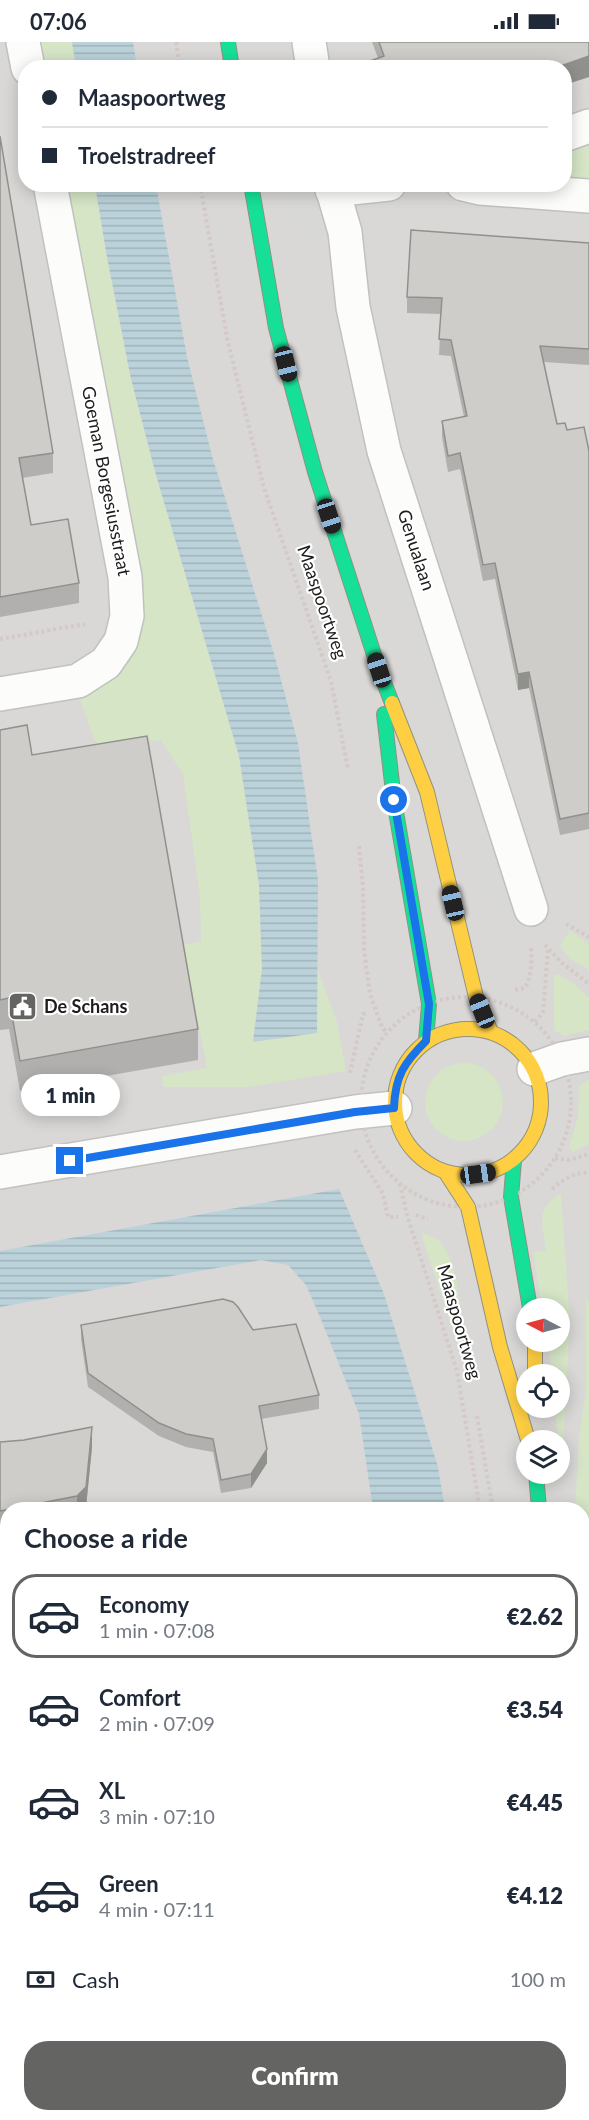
<!DOCTYPE html>
<html lang="en">
<head>
<meta charset="utf-8">
<style>
  body { margin:0; font-family:Lato,sans-serif; background:#f6f6f7; color:#1f2937; height:100vh; display:flex; flex-direction:column; font-size:22px; white-space:nowrap }
  * { box-sizing:border-box; margin:0 }
  p { font-size:20px; color:#747a83 }
  .icon { flex:none; width:33px; height:33px; fill:none; stroke:currentColor; stroke-width:2; stroke-linecap:round; stroke-linejoin:round }
  .map { position:relative; flex:1; overflow:hidden }
  .details { position:absolute; left:0px; top:1460px; width:590px; height:620px; display:flex; flex-direction:column; background:#fff; border-radius:24px 24px 0 0; box-shadow:0 3px 15px #0003 }
  .details>* { flex:none }
  .top-card { position:absolute; left:18px; top:18px; width:554px; height:132px; border-radius:24px; box-shadow:0 3px 15px #0003; display:grid; align-content:center; height:132px; padding:0 24px; background:#fff }
  .needle { width:39px; rotate:276deg }
  .tools { position:absolute; left:516px; top:1256px; display:grid; gap:12px }
  .tools a { display:grid; place-items:center; width:54px; height:54px; border-radius:50%; background:#fff; box-shadow:0 3px 15px #0003; font-size:30px }
  .end { position:absolute; width:27px; height:27px; margin:-14px; border:8px solid #1a73e8; background:#fff; box-shadow:0 0 0 3px #fff }
  .from { border-radius:50% }
  .bubble { position:absolute; height:42px; border-radius:21px; background:#fff; box-shadow:0 3px 15px #0003; font-size:20px; font-weight:800; line-height:42px; text-align:center }
  .car { position:absolute; width:18px; height:36px; margin:-18px -9px; border-radius:8px; box-shadow:0 0 4px 2px #0007; background:linear-gradient(#222 24%,#8ab4d8 0 40%,#222 0 76%,#8ab4d8 0 86%,#222 0) }
  .top-card b { display:flex; align-items:center; gap:21px; height:57px; font-size:22px }
  .top-card b+b { border-top:2px solid #e0e1e3 }
  .top-card i { width:15px; height:15px; background:#1f2937 }
  ul { padding:0; list-style:none }
  li { display:flex; align-items:center; gap:18px; height:84px; margin:0 12px 9px; padding:0 12px; border:3px solid transparent; border-radius:24px }
  li div { flex:1 }
  li b { display:block; font-size:22px }
  li em { font-style:normal; font-weight:800 }
  li.active { border-color:#646462 }
  li>.icon { width:54px; height:54px; stroke-width:1.5 }
  h2 { padding:0 24px; font-size:27px; line-height:72px }
  .pay { display:flex; align-items:center; gap:15px; height:66px; padding:0 24px; font-size:22px }
  .pay p { margin-inline-start:auto }
  .button { display:flex; gap:12px; margin-top:auto; padding:12px 24px }
  .button a { flex:1; height:69px; border-radius:24px; background:#646462; color:#fff; font-size:24px; font-weight:800; line-height:69px; text-align:center }
  .status { display:flex; justify-content:space-between; align-items:center; height:42px; padding:0 30px; background:#fff; direction:ltr }
  .status svg { height:16px; fill:currentColor }
  .map>svg:first-child { display:block }
  .residential { fill:#d9d8d6; fill-rule:evenodd }
  .religious { fill:#d8d8d6 }
  .grass { fill:#d5e5c6 }
  .water { fill:url(#water-rules) }
  .lines { fill:none; stroke-linecap:round; stroke-linejoin:round }
  .street-casing { stroke:#c1c1bf; stroke-width:36 }
  .fast-casing { stroke:#8f927f; stroke-width:16 }
  .slow-casing { stroke:#8f927f; stroke-width:16 }
  .jam-casing { stroke:#8f927f; stroke-width:16 }
  .path { stroke:#d4c9c6; stroke-width:4; stroke-dasharray:3 3; stroke-linecap:butt }
  .street { stroke:#fcfcfb; stroke-width:33 }
  .fast { stroke:#16e098; stroke-width:14 }
  .slow { stroke:#ffcf43; stroke-width:14 }
  .jam { stroke:#f24e42; stroke-width:14 }
  .wall { fill:#b1b0ae }
  .shaded-wall { fill:#90908d }
  .building { fill:#cecdca; stroke:#90908d; stroke-width:1.5 }
  .route { stroke:#1a73e8; stroke-width:8 }
  .labels { text-anchor:middle; stroke-width:4.5; stroke-linejoin:round; paint-order:stroke }
  .street-label { font-size:18px; fill:#1c1c1c; stroke:#fff }
  .poi-label { font-size:18px; font-weight:bold; fill:#1c1c1c; stroke:#fff; text-anchor:start }
</style>
</head>
<body>
<div class="status"><b>07:06</b><svg viewBox="0 0 49 12"><path d="M0 12V9h3v3zM5 12V6h3v6zM10 12V3h3v9zM15 12V0h3v12zM26 1h20v11H26zM47 4h2v5h-2z"/></svg></div>
<div class="map">
<svg width="589" height="2078" viewBox="0 0 589 2078">
  <defs>
    <pattern id="water-rules" width="6" height="5" patternUnits="userSpaceOnUse" patternTransform="scale(1.5)"><rect width="6" height="5" fill="#bbd2da"/><path d="M0 2.5h6" fill="none" stroke="#a0b4ba"/></pattern>
  </defs>
  <rect width="100%" height="100%" fill="#eae9e5"/>
  <path class="residential" d="M0,0H589V2078H0ZM26,26H564V142H26ZM526,1266H560V1299H526ZM526,1332H560V1365H526ZM526,1398H560V1431H526ZM8,1467H582V2072H8Z"/>
  <g class="religious">
    <polygon points="289,143 323,143 330,190 297,195"/>
    <polygon points="403,507 469,720 454,710 398,533"/>
    <polygon points="489,786 520,871 493,879 472,808"/>
    <polygon points="589,1184 589,1260 586,1258 582,1218 581,1186"/>
  </g>
  <g class="grass">
    <polygon points="31,0 72,0 76,25 36,25"/>
    <polygon points="589,97 589,138 564,136 564,108"/>
    <polygon points="56,143 95,143 107,215 132,337 156,433 239,714 259,843 262,927 253,1000 317,991 317,926 337,980 346,1029 248,1045 163,1045 162,1034 207,1026 183,903 201,899 200,854 183,732 161,698 99,705 94,697 80,657 98,639 127,587"/>
    <polygon points="570,888 589,902 589,928 570,917 561,906 561,901"/>
    <polygon points="557,932 573,941 589,956 589,988 563,994 554,988 554,934"/>
    <circle cx="464" cy="1060" r="39"/>
    <polygon points="589,1037 589,1102 573,1110 569,1105 578,1075 579,1044"/>
    <path d="M561,1152L570,1281L561,1437L560,1398H558L555,1365H560V1332H552L547,1299H560V1266H542L533,1210L546,1209C543,1185 534,1165 561,1152Z"/>
    <path d="M422,1191C428,1193 435,1195 439,1199C462,1221 461,1290 464,1321L424,1201Z"/>
    <polygon points="586,1258 589,1260 589,1650 582,1584 582,1467 575,1467 579,1396 586,1349"/>
    <polygon points="510,2072 567,2072 572,2078 514,2078"/>
  </g>
  <g class="water">
    <polygon points="72,0 133,0 137,25 76,25"/>
    <polygon points="95,143 156,143 187,315 212,414 274,612 298,701 318,838 317,991 253,1000 262,927 259,843 239,714 156,433 131,337 107,215"/>
    <polygon points="339,1147 384,1252 438,1425 445,1467 373,1467 359,1372 320,1275 306,1243 288,1223 261,1218 0,1265 0,1209"/>
    <polygon points="582,1987 589,1999 589,2078 572,2078 567,2072 582,2072"/>
  </g>
  <g class="lines">
    <defs>
      <g id="street">
        <polyline points="23,0 28,26"/>
        <polyline points="309,0 313,26"/>
        <polyline points="564,93 589,84"/>
        <polyline points="331,142 345,190 353,265 384,409 531,867"/>
        <polyline points="463,142 480,146 589,154"/>
        <polyline points="332,148 389,142"/>
        <polyline points="0,652 78,639 106,621 121,599 127,574 125,535 50,142"/>
        <polyline points="534,1027 562,1017 589,1012"/>
        <polyline points="0,1130 355,1070 395,1066"/>
        <polyline points="0,1539 8,1537"/>
        <polyline points="0,1959 8,1958"/>
      </g>
      <g id="fast">
        <polyline points="228,0 232,26"/>
        <polyline points="251,142 276,286 315,430 379,628 392,661"/>
        <polyline points="384,672 394,758 429,962 426,999"/>
        <polyline points="514,1118 511,1155 530,1266"/>
        <polyline points="536,1431 539,1467"/>
      </g>
      <g id="slow">
        <polyline points="392,661 427,750 476,955 491,990"/>
        <circle cx="468" cy="1060" r="73"/>
        <polyline points="446,1131 468,1165 500,1305 528,1398"/>
        <polyline points="535,1299 535,1332"/>
      </g>
      <polyline id="jam" points="582,1758 589,1779"/>
    </defs>
    <use href="#street" class="street-casing"/>
    <use href="#fast" class="fast-casing"/>
    <use href="#slow" class="slow-casing"/>
    <use href="#jam" class="jam-casing"/>
    <g class="path">
      <polyline points="176,0 180,26"/>
      <polyline points="200,142 227,296 264,446 331,639 348,728"/>
      <polyline points="0,597 85,582"/>
      <polyline points="359,804 363,846 364,907 370,952 382,985 386,990"/>
      <polyline points="566,882 589,895"/>
      <polyline points="545,903 562,921 589,942"/>
      <path d="M515,948L525,946C532,933 532,920 531,905"/>
      <circle cx="466" cy="1060" r="105"/>
      <polyline points="535,980 543,970 548,907"/>
      <polyline points="350,1031 363,972 368,971"/>
      <polyline points="355,1108 383,1152 388,1175 398,1175"/>
      <polyline points="555,1116 569,1118 589,1112"/>
      <polyline points="400,1142 407,1173 457,1329 480,1467"/>
      <path d="M552,1147C564,1137 574,1130 589,1131"/>
      <polyline points="416,1173 428,1177"/>
      <polyline points="477,1374 493,1467"/>
      <polyline points="582,1903 589,1918"/>
      <polyline points="513,2072 516,2078"/>
    </g>
    <use href="#street" class="street"/>
    <use href="#fast" class="fast"/>
    <use href="#slow" class="slow"/>
    <use href="#jam" class="jam"/>
  </g>
  <g class="wall">
    <polygon points="372,0 589,0 589,35 564,43 564,26 378,16"/>
    <polygon points="0,94 53,411 53,431 22,436 31,483 79,541 79,561 0,575"/>
    <polygon points="589,201 589,323 544,320 557,382 567,388 589,409 589,787 560,793 529,646 518,648 495,537 483,539 460,427 448,430 442,395 442,379 464,375 451,314 439,313 441,272 407,271 407,255"/>
    <polygon points="0,688 32,713 198,987 198,1018 20,1049 9,987 0,988"/>
    <polygon points="81,1283 253,1288 319,1353 319,1367 261,1377 267,1421 251,1446 221,1451 213,1410 186,1405 159,1394 88,1345 81,1297"/>
    <polygon points="0,1400 92,1405 86,1465 84,1467 8,1467 8,1488 0,1489"/>
    <polygon points="0,1573 8,1574 8,1681 0,1683"/>
    <polygon points="8,1802 8,1910 0,1912 0,1803"/>
    <polygon points="8,1998 8,2072 47,2072 12,2078 0,2078 0,1999"/>
    <polygon points="49,2072 216,2072 217,2078 54,2078"/>
    <polygon points="316,2072 511,2072 514,2078 316,2078"/>
  </g>
  <g class="shaded-wall">
    <polygon points="589,14 589,35 564,43 564,26 555,26"/>
    <polygon points="529,630 529,646 518,648 518,632"/>
    <polygon points="92,1385 92,1405 86,1465 84,1467 77,1467 77,1454"/>
    <polygon points="267,1407 267,1421 251,1446 251,1432"/>
  </g>
  <g class="building">
    <polygon points="379,0 589,0 589,14 555,26 351,26 384,14"/>
    <polygon points="0,94 53,411 19,416 31,483 68,477 79,541 0,555"/>
    <polygon points="411,188 589,201 589,307 540,304 557,382 565,381 567,388 584,385 589,409 589,771 560,777 529,630 518,632 495,521 483,523 460,411 448,414 442,379 467,374 451,298 439,297 442,256 407,255"/>
    <polygon points="27,683 32,713 147,694 198,987 20,1019 9,956 0,958 0,688"/>
    <polygon points="223,1257 233,1260 238,1265 253,1288 296,1282 319,1353 259,1364 267,1407 251,1432 221,1438 213,1397 186,1392 159,1381 88,1331 81,1283"/>
    <polygon points="92,1385 86,1445 77,1454 0,1469 0,1400 24,1398"/>
    <polygon points="7,1572 8,1661 0,1662 0,1573"/>
    <polygon points="8,1802 8,1890 0,1891 0,1803"/>
    <polygon points="8,1998 8,2061 0,2062 0,1999"/>
    <polygon points="62,2072 92,2072 65,2076"/>
    <polygon points="118,2072 216,2072 217,2078 121,2078"/>
    <polygon points="320,2072 511,2072 514,2078 324,2078"/>
  </g>
  <g class="lines">
    <path class="route" d="M70,1119L355,1070L394,1066C395,1034 404,1021 426,999L429,962L394,758"/>
  </g>
  <defs>
    <symbol id="civic-square" viewBox="-11 -11 22 22"><rect x="-9" y="-9" width="18" height="18" rx="4" fill="#646462" stroke="#fff"/><path d="M-.6-6.5H3V-4.5H.6V-3L4-1V1h2V6H-6V1h2V-1L-.6-3ZM-1.2 2.5V6h2.4V2.5Z" fill="#fff"/></symbol>
  </defs>
  <g fill-rule="evenodd">
    <use href="#civic-square" x="6" y="948" width="33" height="33"/>
  </g>
  <g class="labels">
    <g class="street-label">
      <text transform="translate(106 439) rotate(79)" y="6">Goeman Borgesiusstraat</text>
      <text transform="translate(416 508) rotate(72)" y="6">Genualaan</text>
      <text transform="translate(322 560) rotate(71)" y="6">Maaspoortweg</text>
      <text transform="translate(459 1280) rotate(74)" y="6">Maaspoortweg</text>
    </g>
    <g class="poi-label">
      <text x="44" y="971">De Schans</text>
    </g>
  </g>
</svg>
<div class="tools">
<a><svg class="needle" viewBox="-14 -14 28 28"><path d="M0-13l5 13h-10z" fill="#e53935"/><path d="M0 13l5-13h-10z" fill="#747a83"/></svg></a>
<a><svg class="icon" aria-label="locate" viewBox="0 0 24 24"><circle cx="12" cy="12" r="6"/><path d="M12 2v4M12 18v4M2 12h4M18 12h4"/></svg></a>
<a><svg class="icon" aria-label="layers" viewBox="0 0 24 24"><path d="M12 4l9 5-9 5-9-5zM3 14l9 5 9-5"/></svg></a>
</div>
<i class="end from" style="left:394px;top:758px"></i>
<i class="end" style="left:70px;top:1119px"></i>
<div class="bubble" style="left:21px;top:1032px;width:99px">1 min</div>
<i class="car" style="left:286px;top:322px;rotate:166deg"></i>
<i class="car" style="left:329px;top:474px;rotate:162deg"></i>
<i class="car" style="left:379px;top:628px;rotate:342deg"></i>
<i class="car" style="left:453px;top:861px;rotate:347deg"></i>
<i class="car" style="left:482px;top:969px;rotate:338deg"></i>
<i class="car" style="left:478px;top:1132px;rotate:82deg"></i>
<div class="top-card">
<b><i class="from"></i>Maaspoortweg</b>
<b><i></i>Troelstradreef</b>
</div>
<section class="details">
<h2>Choose a ride</h2>
<ul>
<li class="active"><svg class="icon" aria-label="car" viewBox="0 0 24 24"><path d="M5 17H2v-5l4-1 3-4h7l3 4 3 1v5h-3M9 17h6M6 11h13"/><circle cx="7" cy="17" r="2"/><circle cx="17" cy="17" r="2"/></svg><div><b>Economy</b><p>1 min · 07:08</p></div><em>€2.62</em></li>
<li><svg class="icon" aria-label="car" viewBox="0 0 24 24"><path d="M5 17H2v-5l4-1 3-4h7l3 4 3 1v5h-3M9 17h6M6 11h13"/><circle cx="7" cy="17" r="2"/><circle cx="17" cy="17" r="2"/></svg><div><b>Comfort</b><p>2 min · 07:09</p></div><em>€3.54</em></li>
<li><svg class="icon" aria-label="car" viewBox="0 0 24 24"><path d="M5 17H2v-5l4-1 3-4h7l3 4 3 1v5h-3M9 17h6M6 11h13"/><circle cx="7" cy="17" r="2"/><circle cx="17" cy="17" r="2"/></svg><div><b>XL</b><p>3 min · 07:10</p></div><em>€4.45</em></li>
<li><svg class="icon" aria-label="car" viewBox="0 0 24 24"><path d="M5 17H2v-5l4-1 3-4h7l3 4 3 1v5h-3M9 17h6M6 11h13"/><circle cx="7" cy="17" r="2"/><circle cx="17" cy="17" r="2"/></svg><div><b>Green</b><p>4 min · 07:11</p></div><em>€4.12</em></li>
</ul>
<div class="pay"><svg class="icon" aria-label="cash" viewBox="0 0 24 24"><path d="M3 7h18v10H3z"/><circle cx="12" cy="12" r="2"/></svg>Cash<p>100 m</p></div>
<div class="button"><a>Confirm</a></div>
</section>
</div>
</body>
</html>
